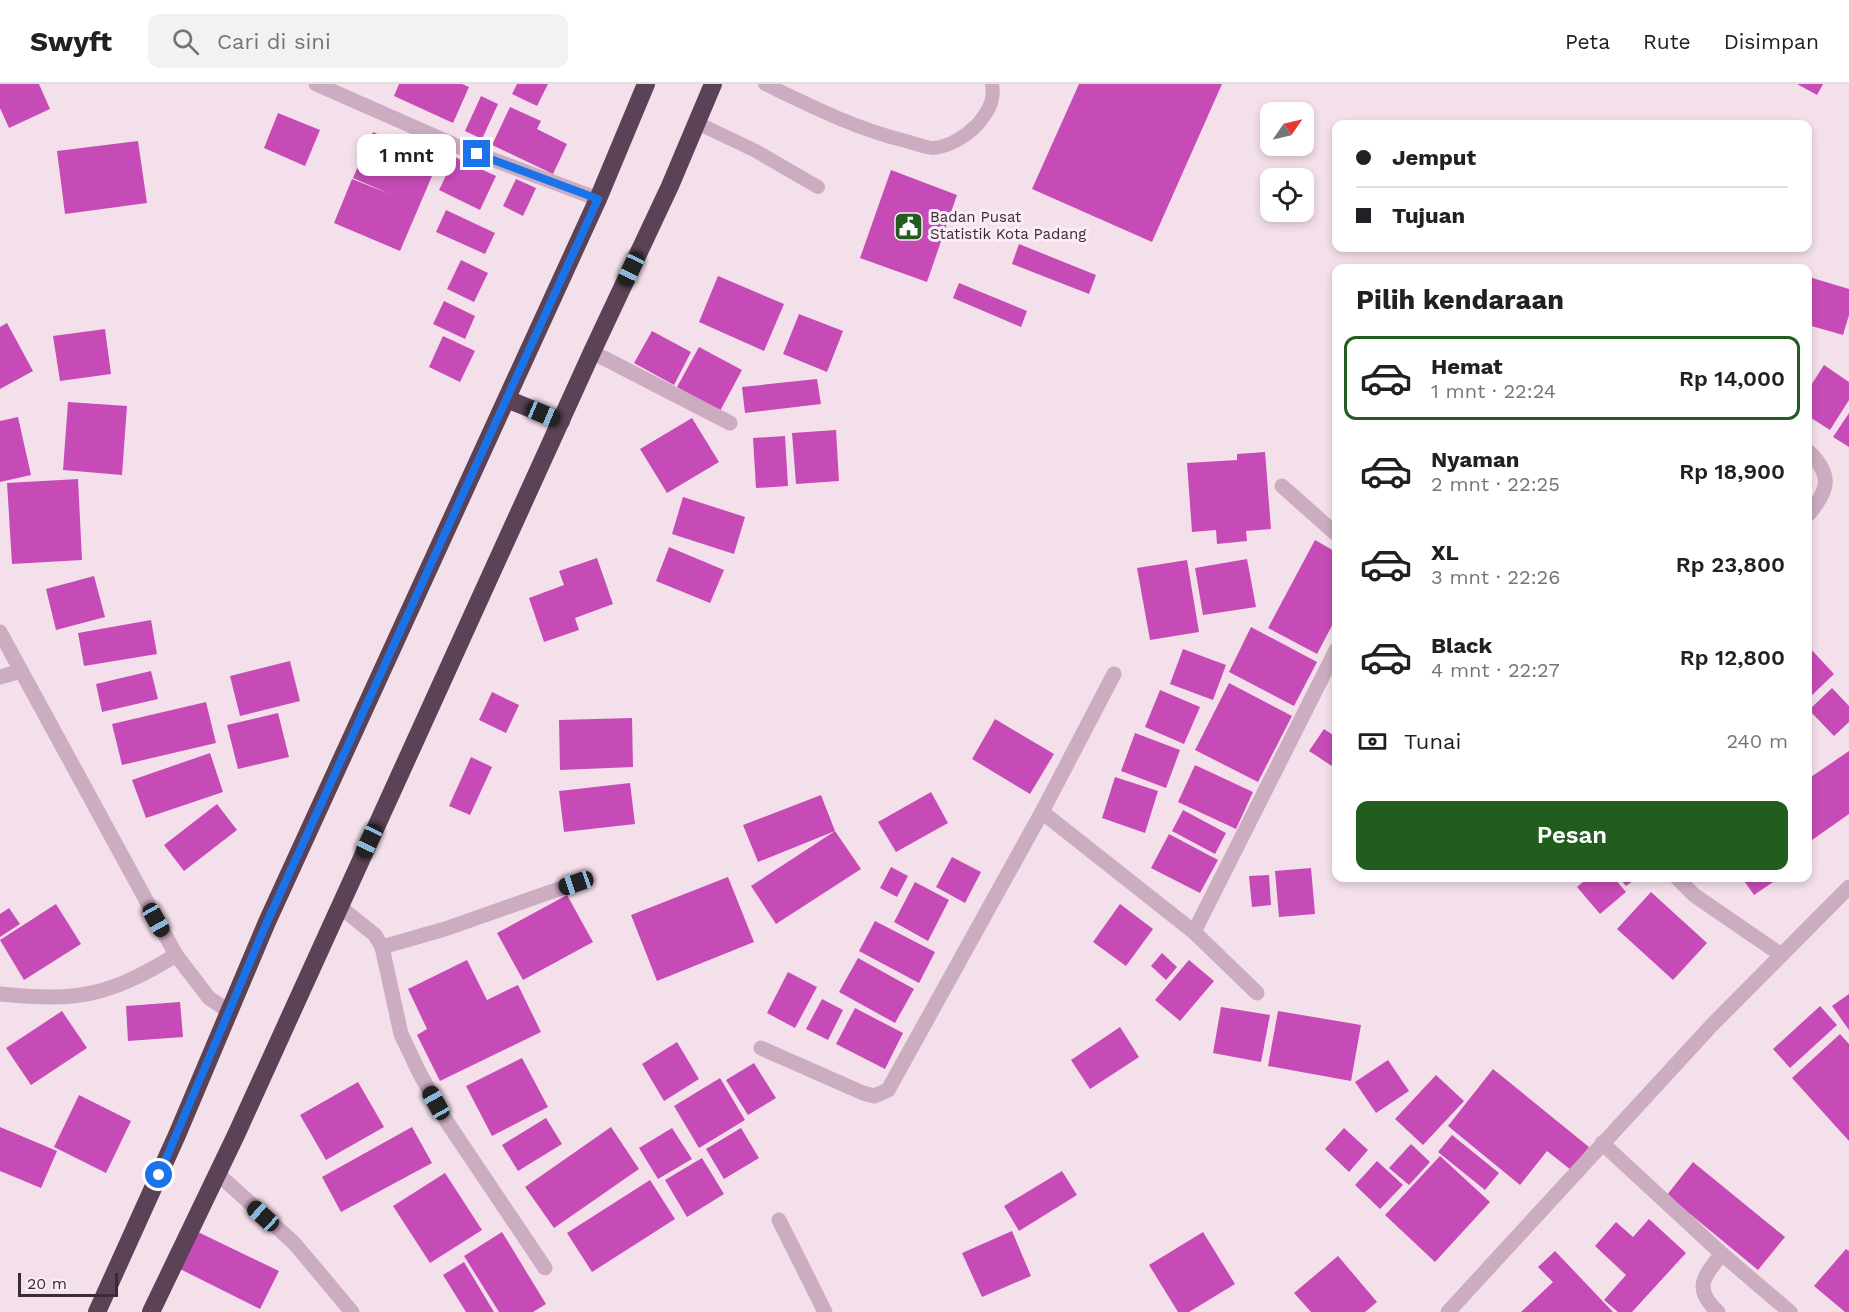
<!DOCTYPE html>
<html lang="id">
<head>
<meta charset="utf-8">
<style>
  body { margin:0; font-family:"Work Sans",sans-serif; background:#f2f2f2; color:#202124; height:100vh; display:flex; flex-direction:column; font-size:22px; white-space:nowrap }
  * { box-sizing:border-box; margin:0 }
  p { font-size:20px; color:#757577 }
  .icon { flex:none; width:33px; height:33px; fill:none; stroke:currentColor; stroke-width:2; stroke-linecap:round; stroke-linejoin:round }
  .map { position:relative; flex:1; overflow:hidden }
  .sheet { position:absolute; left:1332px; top:180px; width:480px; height:618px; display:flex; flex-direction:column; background:#fff; border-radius:12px; box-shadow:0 3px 9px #0003 }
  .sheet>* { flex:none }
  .top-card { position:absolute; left:1332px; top:36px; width:480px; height:132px; border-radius:12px; box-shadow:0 3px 9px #0003; display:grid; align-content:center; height:132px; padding:0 24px; background:#fff }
  .needle { width:39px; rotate:56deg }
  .controls { position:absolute; left:1260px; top:18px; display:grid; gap:12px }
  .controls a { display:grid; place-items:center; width:54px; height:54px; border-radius:12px; background:#fff; box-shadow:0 3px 9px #0003; font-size:30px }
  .scale { position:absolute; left:18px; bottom:15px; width:100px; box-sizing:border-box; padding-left:6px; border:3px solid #3a2b37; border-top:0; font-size:16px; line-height:21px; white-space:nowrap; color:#3a2b37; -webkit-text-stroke:4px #fbedf5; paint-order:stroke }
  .end { position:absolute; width:27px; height:27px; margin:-14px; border:8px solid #1a73e8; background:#fff; box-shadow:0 0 0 3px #fff }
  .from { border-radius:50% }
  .bubble { position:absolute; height:42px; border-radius:12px; background:#fff; box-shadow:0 3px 9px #0003; font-size:20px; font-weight:600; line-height:42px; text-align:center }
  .car { position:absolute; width:18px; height:36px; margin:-18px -9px; border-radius:8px; box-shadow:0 0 4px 2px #0007; background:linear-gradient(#222 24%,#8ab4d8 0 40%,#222 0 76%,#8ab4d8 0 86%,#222 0) }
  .top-card b { display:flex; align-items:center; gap:21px; height:57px; font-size:22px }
  .top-card b+b { border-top:2px solid #e0e0e0 }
  .top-card i { width:15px; height:15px; background:#202124 }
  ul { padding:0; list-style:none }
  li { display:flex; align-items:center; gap:18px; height:84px; margin:0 12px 9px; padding:0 12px; border:3px solid transparent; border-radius:12px }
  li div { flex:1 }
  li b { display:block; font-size:22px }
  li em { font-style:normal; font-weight:600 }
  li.selected { border-color:#225d1f }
  li>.icon { width:54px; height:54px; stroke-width:1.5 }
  h2 { padding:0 24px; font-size:27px; line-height:72px }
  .pay { display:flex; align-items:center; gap:15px; height:66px; padding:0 24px; font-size:22px }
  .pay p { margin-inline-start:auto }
  .button { display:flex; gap:12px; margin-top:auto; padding:12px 24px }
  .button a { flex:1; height:69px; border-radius:12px; background:#225d1f; color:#fff; font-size:24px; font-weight:600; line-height:69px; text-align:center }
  header { display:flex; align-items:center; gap:36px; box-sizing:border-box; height:84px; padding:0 30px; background:#fff; border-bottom:2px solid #e0e0e0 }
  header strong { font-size:28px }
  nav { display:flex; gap:33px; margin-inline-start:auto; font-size:21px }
  .search { width:420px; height:54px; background:#f2f2f2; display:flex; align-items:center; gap:15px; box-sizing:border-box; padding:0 21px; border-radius:12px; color:#757577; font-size:22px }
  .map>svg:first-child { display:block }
  .building { fill:#c74bb6 }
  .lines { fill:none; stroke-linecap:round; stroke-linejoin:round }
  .lane { stroke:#ccacc1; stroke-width:14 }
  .street { stroke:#ccacc1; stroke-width:15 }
  .highway { stroke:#5b4256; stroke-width:18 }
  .route { stroke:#1a73e8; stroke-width:8 }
  .labels { text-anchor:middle; stroke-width:6; stroke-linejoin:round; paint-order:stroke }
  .poi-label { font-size:15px; fill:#3a2b37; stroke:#fbedf5; text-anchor:start }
</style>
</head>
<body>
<header>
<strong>Swyft</strong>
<div class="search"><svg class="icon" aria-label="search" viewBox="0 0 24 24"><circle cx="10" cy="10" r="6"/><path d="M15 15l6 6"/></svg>Cari di sini</div>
<nav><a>Peta</a><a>Rute</a><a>Disimpan</a></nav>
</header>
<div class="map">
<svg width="1849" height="1228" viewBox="0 0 1849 1228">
  <rect width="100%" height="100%" fill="#f4e0eb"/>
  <g class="building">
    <polygon points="0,0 39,0 50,25 9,44 0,24"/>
    <polygon points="399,0 462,0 469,3 453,39 394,12"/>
    <polygon points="517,0 548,0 537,22 512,10"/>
    <polygon points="1079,0 1222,0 1152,158 1032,105"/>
    <polygon points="1797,0 1823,0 1817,11"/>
    <polygon points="481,12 498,20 482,55 465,47"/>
    <polygon points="510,23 541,37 537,45 567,60 553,90 492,61"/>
    <polygon points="278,29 320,46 305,82 264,64"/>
    <polygon points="373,48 438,78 400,167 334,139 352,95 390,110 353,94"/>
    <polygon points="138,57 147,119 65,130 57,67"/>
    <polygon points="455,73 496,92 480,126 439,106"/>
    <polygon points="891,86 957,111 927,198 860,174"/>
    <polygon points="516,95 536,104 523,132 503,122"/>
    <polygon points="446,126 495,149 485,170 436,148"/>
    <polygon points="1019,160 1096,191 1089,210 1012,180"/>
    <polygon points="461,176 488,189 474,218 447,205"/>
    <polygon points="718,192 784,220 764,267 699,238"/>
    <polygon points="1809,193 1849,205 1849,231 1843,251 1808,241"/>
    <polygon points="959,199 1027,227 1021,243 953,214"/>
    <polygon points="444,217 475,232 465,255 433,240"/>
    <polygon points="799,230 843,247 827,288 783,270"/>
    <polygon points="7,239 33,287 0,305 0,243"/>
    <polygon points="105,245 111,290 60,297 53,252"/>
    <polygon points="652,247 691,268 674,301 634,279"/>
    <polygon points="443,252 475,267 460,298 429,283"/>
    <polygon points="699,263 742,286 720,327 677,303"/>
    <polygon points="1824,281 1849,298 1849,316 1830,346 1808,332 1808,306"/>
    <polygon points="817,295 821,320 745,329 742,303"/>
    <polygon points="68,318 127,322 122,391 63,386"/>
    <polygon points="1849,329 1849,363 1833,353"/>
    <polygon points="18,333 31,391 0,398 0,337"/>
    <polygon points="692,334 719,378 667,409 640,365"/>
    <polygon points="836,346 839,397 796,400 792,349"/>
    <polygon points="785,352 788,402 756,404 753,354"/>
    <polygon points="1265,368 1271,445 1246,447 1247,457 1217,460 1216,446 1192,448 1187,379 1237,376 1237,370"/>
    <polygon points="78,395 82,476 12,480 7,399"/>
    <polygon points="683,413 745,433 734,470 672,450"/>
    <polygon points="1315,456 1336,468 1336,534 1317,570 1268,544"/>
    <polygon points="669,463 724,486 710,519 656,497"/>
    <polygon points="597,474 613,520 575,534 579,546 544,558 529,514 564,501 559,487"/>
    <polygon points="1247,475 1256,523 1203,531 1195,484"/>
    <polygon points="1187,476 1199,548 1150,556 1137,484"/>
    <polygon points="94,492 105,533 56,546 46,505"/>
    <polygon points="151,536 157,570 84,582 78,549"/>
    <polygon points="1251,543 1317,578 1294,622 1229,588"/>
    <polygon points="1808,562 1834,590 1808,615"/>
    <polygon points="1183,565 1226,581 1213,616 1170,600"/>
    <polygon points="290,577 300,617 240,632 230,592"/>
    <polygon points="151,587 158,615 102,628 96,600"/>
    <polygon points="1229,599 1292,632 1258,698 1195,666"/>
    <polygon points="1832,604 1849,622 1849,638 1834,652 1809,626"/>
    <polygon points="1160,606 1200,623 1184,660 1145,643"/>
    <polygon points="492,608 519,621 506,649 479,636"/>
    <polygon points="206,618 216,659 122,681 112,640"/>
    <polygon points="278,629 289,673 238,685 227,641"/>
    <polygon points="632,634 633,683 560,686 559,636"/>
    <polygon points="995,635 1054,670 1030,710 972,675"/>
    <polygon points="1324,645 1336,653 1335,684 1309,667"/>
    <polygon points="1135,649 1180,666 1166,704 1121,687"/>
    <polygon points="1849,667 1849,730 1812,756 1808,750 1808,695"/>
    <polygon points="210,669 223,708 146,734 132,696"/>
    <polygon points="471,673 492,683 470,731 449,722"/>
    <polygon points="1195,681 1253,708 1236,745 1178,718"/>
    <polygon points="1115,693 1158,707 1145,749 1102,734"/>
    <polygon points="630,699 635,740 564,748 559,707"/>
    <polygon points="931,708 948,739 896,768 878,738"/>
    <polygon points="821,711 835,747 758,778 743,741"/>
    <polygon points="217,720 237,746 184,787 164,761"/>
    <polygon points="1183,726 1226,749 1215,770 1172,747"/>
    <polygon points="835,747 861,785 776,840 751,802"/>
    <polygon points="1169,750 1218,776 1200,809 1151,784"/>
    <polygon points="952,773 981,788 965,819 936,803"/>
    <polygon points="891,783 908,792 897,813 880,804"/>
    <polygon points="1311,784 1315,830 1279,833 1275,787"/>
    <polygon points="1269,791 1271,821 1252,823 1249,792"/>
    <polygon points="728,793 754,858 657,897 631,831"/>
    <polygon points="1588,794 1614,794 1626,808 1600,830 1577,803"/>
    <polygon points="1619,794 1637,794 1626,802"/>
    <polygon points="1742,794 1779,794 1754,811"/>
    <polygon points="915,798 949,816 928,857 894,838"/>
    <polygon points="1651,808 1707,859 1673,896 1617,845"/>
    <polygon points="567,811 593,858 523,896 497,849"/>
    <polygon points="56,820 81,860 24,896 0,856"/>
    <polygon points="1120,820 1153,845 1126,882 1093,858"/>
    <polygon points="9,824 20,840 0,853 0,830"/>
    <polygon points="875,837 935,868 919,899 859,867"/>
    <polygon points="1162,869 1177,883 1166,896 1151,882"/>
    <polygon points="858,874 914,905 895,939 839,908"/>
    <polygon points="467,876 487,916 518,901 541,948 440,997 417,951 427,945 408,905"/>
    <polygon points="1189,876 1214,897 1180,937 1155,916"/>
    <polygon points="788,888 817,903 795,944 767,929"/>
    <polygon points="1849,910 1849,946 1832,922"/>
    <polygon points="822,915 843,926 828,956 806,945"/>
    <polygon points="180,918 183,953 128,957 126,922"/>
    <polygon points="1820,922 1837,941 1790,984 1773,965"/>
    <polygon points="1221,923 1270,931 1261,978 1213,969"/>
    <polygon points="855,924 903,949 885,985 836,960"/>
    <polygon points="62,927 87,964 31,1001 6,964"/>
    <polygon points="1278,927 1361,941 1351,997 1268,982"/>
    <polygon points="1120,943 1139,973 1090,1005 1071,976"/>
    <polygon points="1840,950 1849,960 1849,1057 1792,994"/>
    <polygon points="677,958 699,995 664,1017 642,980"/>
    <polygon points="522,974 548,1023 492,1052 466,1002"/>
    <polygon points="1388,976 1409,1007 1376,1029 1355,998"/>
    <polygon points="754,979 776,1014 748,1031 726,996"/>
    <polygon points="1493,985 1589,1063 1571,1086 1547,1067 1520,1101 1448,1042"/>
    <polygon points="1436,991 1464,1017 1423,1061 1395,1035"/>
    <polygon points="720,994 745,1036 699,1064 674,1022"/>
    <polygon points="358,998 384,1043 326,1076 300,1031"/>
    <polygon points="79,1011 131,1037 106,1089 54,1063"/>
    <polygon points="546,1034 562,1060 518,1087 502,1061"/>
    <polygon points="0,1043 57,1067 41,1104 0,1087"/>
    <polygon points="412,1043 432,1079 341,1128 322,1093"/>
    <polygon points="611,1043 639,1085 554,1144 525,1103"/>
    <polygon points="672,1044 692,1075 658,1095 639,1064"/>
    <polygon points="741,1044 759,1074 724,1095 706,1065"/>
    <polygon points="1344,1044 1368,1066 1349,1088 1325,1065"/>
    <polygon points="1452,1051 1499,1089 1485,1106 1438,1068"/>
    <polygon points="1411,1060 1430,1078 1409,1101 1389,1084"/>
    <polygon points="1440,1072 1490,1118 1435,1178 1385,1131"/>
    <polygon points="702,1074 724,1110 687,1133 665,1096"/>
    <polygon points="1377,1077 1403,1101 1380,1125 1355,1101"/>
    <polygon points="1693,1078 1785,1153 1758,1186 1667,1111"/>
    <polygon points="1062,1087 1077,1111 1019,1147 1004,1122"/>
    <polygon points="445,1089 482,1146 430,1179 393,1122"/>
    <polygon points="650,1096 675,1135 592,1188 567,1149"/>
    <polygon points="1649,1135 1686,1169 1632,1228 1618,1228 1604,1216 1626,1191 1595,1162 1616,1138 1633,1153"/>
    <polygon points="1012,1147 1031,1192 982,1213 962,1169"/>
    <polygon points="198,1148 279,1187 260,1225 180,1185"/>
    <polygon points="502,1148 546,1220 533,1228 499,1228 464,1172"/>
    <polygon points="1203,1148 1235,1200 1189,1228 1178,1228 1149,1181"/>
    <polygon points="1846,1165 1849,1167 1849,1228 1845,1228 1814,1202"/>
    <polygon points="1555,1167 1613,1228 1521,1228 1553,1198 1538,1183"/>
    <polygon points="1338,1172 1377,1218 1365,1228 1311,1228 1294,1209"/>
    <polygon points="464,1178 494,1228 466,1228 443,1191"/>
  </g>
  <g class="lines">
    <g class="lane">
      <path d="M765,0C811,22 856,45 906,57C914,59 925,64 933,64C949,63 966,52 977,41C988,28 995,17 992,0"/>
      <polyline points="697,39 754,66 818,103"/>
    </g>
    <g class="street">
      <polyline points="316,0 457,62 598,115"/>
      <polyline points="592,268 730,339"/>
      <path d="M1808,367C1833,391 1829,406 1808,431"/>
      <polyline points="1282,402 1336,450"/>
      <polyline points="0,548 176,871 209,914 230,928"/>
      <polyline points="0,593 21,587"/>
      <polyline points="1042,728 1114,590"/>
      <polyline points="1677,794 1694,811 1780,870"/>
      <polyline points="339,822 375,851 382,863 401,950 419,988 445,1035 545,1184"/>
      <polyline points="1194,848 1257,909"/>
      <polyline points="382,863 445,845 576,799"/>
      <path d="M0,910C78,918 109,912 176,871"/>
      <polyline points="761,964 863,1009 874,1012 888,1006 1042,728 1194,848 1336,566"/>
      <polyline points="1602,1059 1722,1170 1790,1228"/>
      <polyline points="218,1090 294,1159 352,1228"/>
      <polyline points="779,1136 825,1228"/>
      <polyline points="1448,1228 1711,942 1849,803"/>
      <path d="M1718,1228C1692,1204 1704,1192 1722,1170"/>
    </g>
    <g class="highway">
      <polyline points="507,315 561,337"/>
      <polyline points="97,1228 177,1051 267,838 598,115 646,0"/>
      <polyline points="151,1228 236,1051 592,268 670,102 713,0"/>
    </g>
  </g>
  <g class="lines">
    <polyline class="route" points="159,1091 267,838 598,115 477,70"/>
  </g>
  <defs>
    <symbol id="civic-square" viewBox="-11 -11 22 22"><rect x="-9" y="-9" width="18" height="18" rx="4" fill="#225d1f" stroke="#fbedf5"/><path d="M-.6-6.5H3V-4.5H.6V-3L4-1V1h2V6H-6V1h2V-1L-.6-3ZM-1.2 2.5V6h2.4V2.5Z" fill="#fff"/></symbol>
  </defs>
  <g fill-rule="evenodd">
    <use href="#civic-square" x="892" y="126" width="33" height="33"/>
  </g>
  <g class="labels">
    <g class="poi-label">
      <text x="930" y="138">Badan Pusat<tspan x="930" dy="17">Statistik Kota Padang</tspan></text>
    </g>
  </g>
</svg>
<div class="controls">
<a><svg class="needle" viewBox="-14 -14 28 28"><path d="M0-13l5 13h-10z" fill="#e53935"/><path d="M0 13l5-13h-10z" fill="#757577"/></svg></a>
<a><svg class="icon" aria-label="locate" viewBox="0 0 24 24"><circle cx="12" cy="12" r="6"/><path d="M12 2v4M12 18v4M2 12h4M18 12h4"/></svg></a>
</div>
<div class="scale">20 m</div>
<i class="end from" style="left:159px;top:1091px"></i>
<i class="end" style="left:477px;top:70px"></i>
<div class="bubble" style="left:357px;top:50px;width:99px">1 mnt</div>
<i class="car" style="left:631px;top:185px;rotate:205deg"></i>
<i class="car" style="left:543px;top:330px;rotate:113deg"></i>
<i class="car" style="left:369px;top:757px;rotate:205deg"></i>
<i class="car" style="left:576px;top:799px;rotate:251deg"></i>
<i class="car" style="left:156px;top:836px;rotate:151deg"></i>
<i class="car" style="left:436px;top:1019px;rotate:331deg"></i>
<i class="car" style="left:263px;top:1132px;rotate:312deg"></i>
<div class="top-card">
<b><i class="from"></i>Jemput</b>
<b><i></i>Tujuan</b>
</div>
<section class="sheet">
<h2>Pilih kendaraan</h2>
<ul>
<li class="selected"><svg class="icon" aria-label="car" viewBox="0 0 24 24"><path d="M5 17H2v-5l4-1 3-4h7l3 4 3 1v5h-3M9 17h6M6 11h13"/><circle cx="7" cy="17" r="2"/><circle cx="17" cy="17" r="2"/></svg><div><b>Hemat</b><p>1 mnt · 22:24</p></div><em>Rp 14,000</em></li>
<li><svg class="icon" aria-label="car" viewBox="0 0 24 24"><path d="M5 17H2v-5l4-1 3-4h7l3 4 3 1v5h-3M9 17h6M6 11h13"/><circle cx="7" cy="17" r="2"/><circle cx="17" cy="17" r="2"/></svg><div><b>Nyaman</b><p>2 mnt · 22:25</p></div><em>Rp 18,900</em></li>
<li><svg class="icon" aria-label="car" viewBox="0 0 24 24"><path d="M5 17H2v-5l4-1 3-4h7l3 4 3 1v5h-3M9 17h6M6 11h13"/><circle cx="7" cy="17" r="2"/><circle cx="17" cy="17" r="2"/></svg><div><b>XL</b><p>3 mnt · 22:26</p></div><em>Rp 23,800</em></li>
<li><svg class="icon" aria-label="car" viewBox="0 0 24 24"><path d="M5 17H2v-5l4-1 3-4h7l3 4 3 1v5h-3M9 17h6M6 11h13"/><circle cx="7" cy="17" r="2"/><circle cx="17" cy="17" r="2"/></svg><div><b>Black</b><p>4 mnt · 22:27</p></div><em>Rp 12,800</em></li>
</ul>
<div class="pay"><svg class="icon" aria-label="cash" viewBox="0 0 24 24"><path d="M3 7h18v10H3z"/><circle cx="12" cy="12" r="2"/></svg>Tunai<p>240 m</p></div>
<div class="button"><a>Pesan</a></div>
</section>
</div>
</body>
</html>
